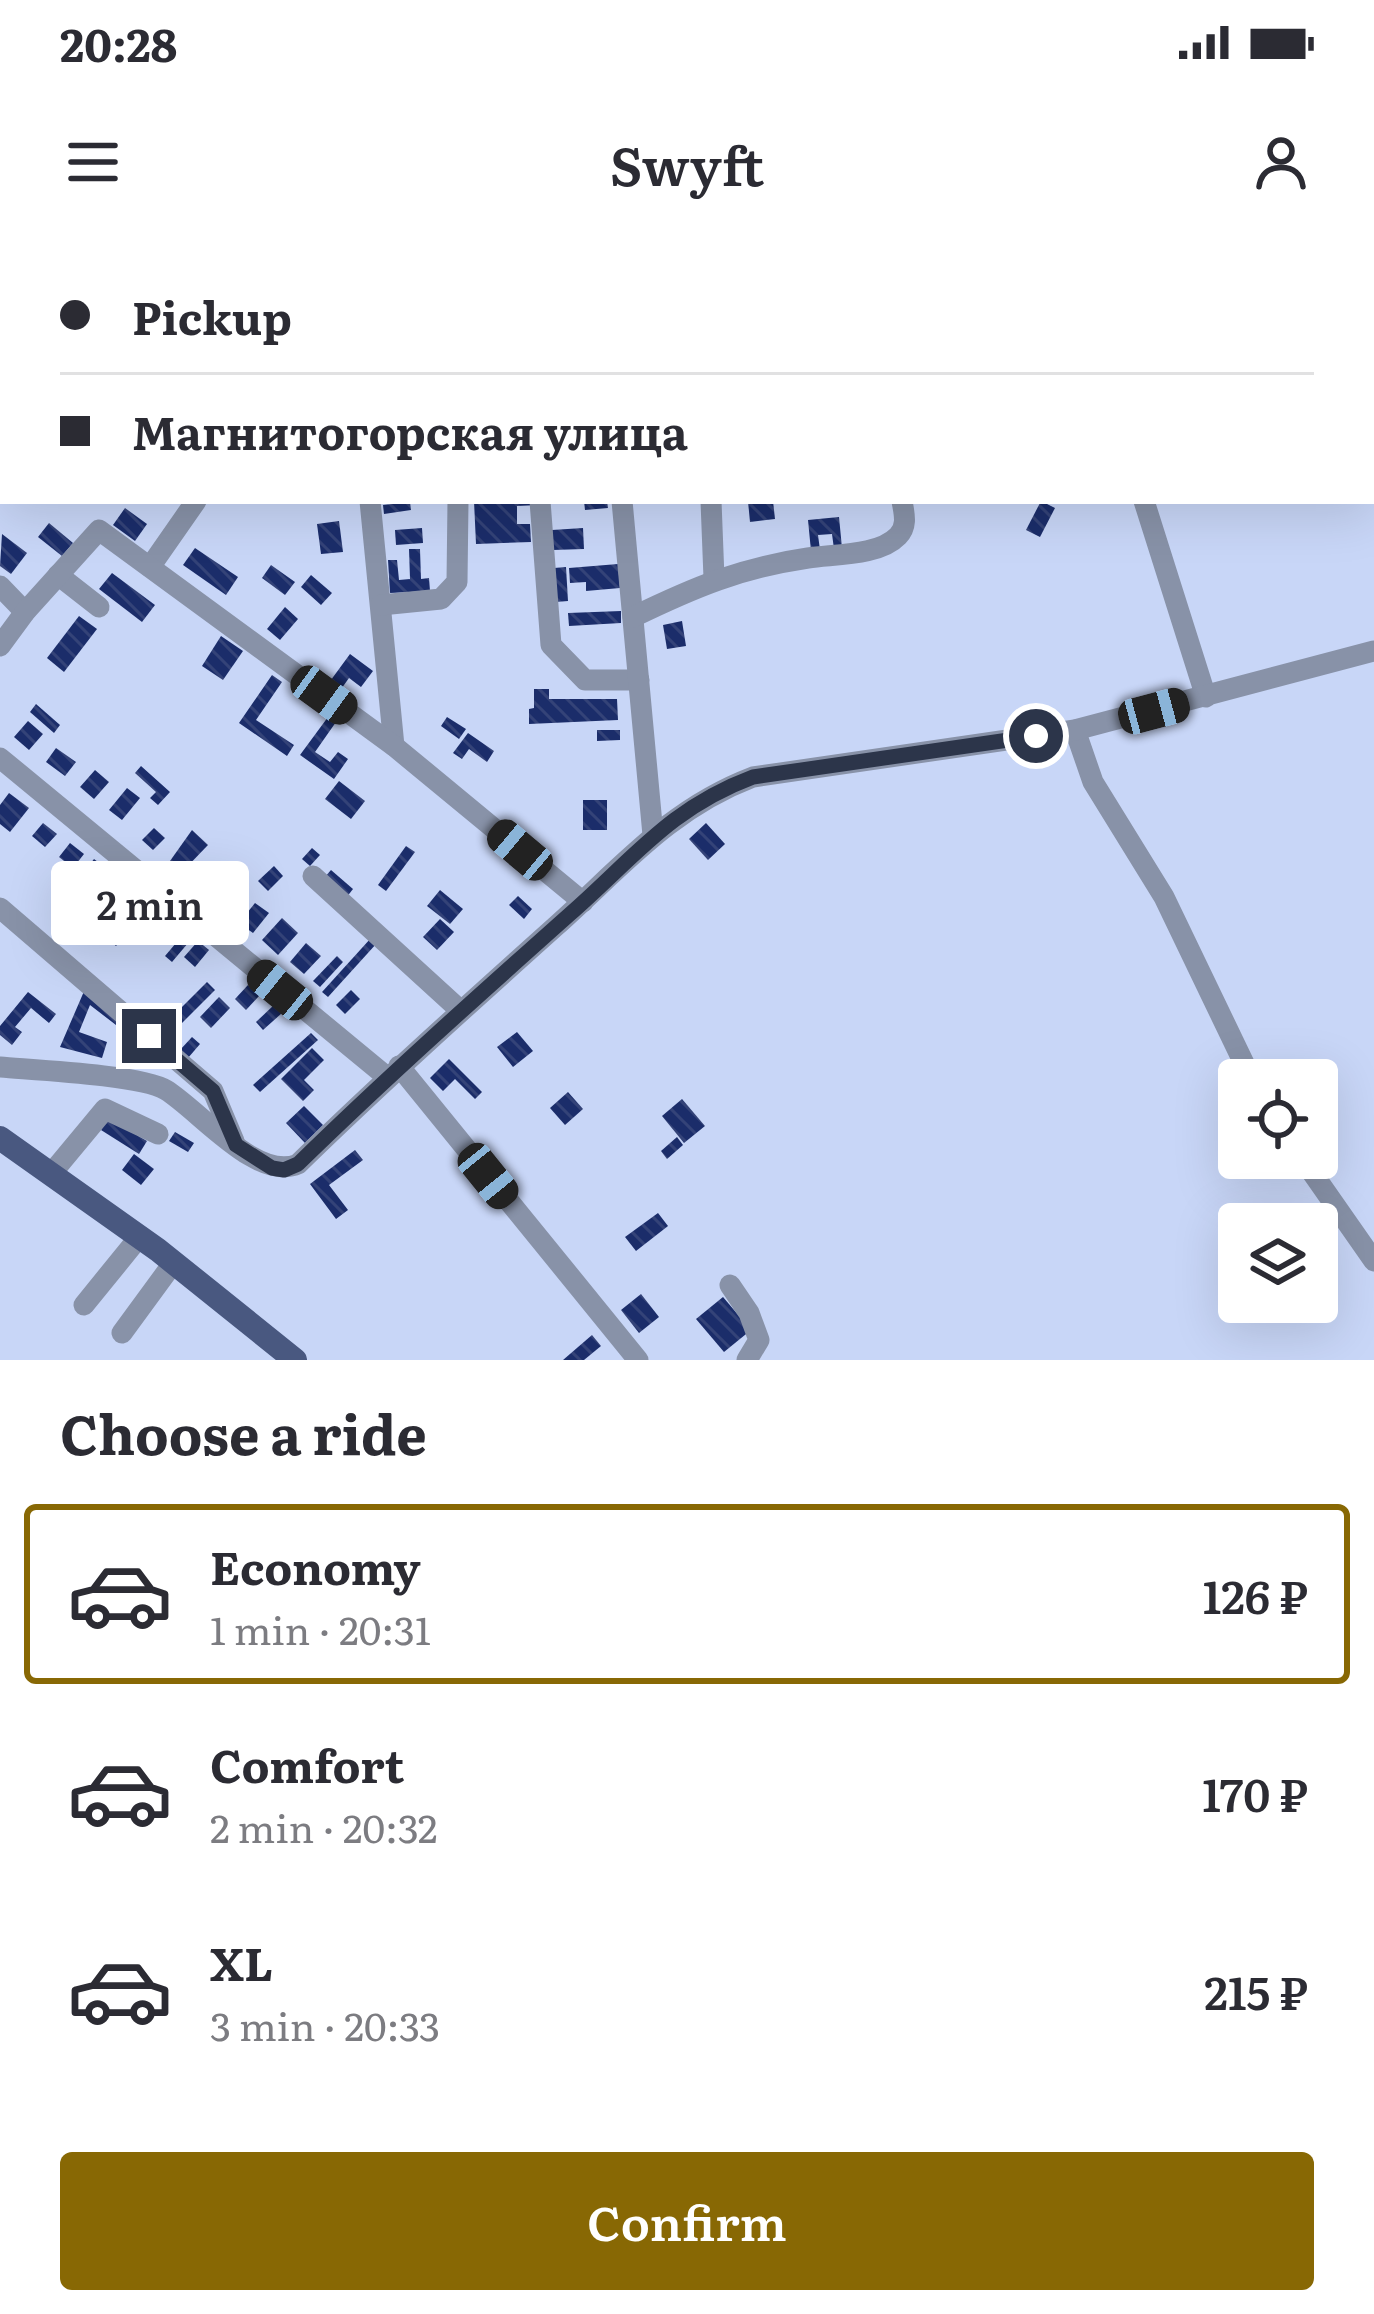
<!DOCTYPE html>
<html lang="en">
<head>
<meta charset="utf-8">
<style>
  body { margin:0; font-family:Literata,serif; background:#f7f7f7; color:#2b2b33; height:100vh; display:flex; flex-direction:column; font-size:45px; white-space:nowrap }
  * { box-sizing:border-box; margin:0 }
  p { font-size:39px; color:#7c7c81 }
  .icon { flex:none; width:66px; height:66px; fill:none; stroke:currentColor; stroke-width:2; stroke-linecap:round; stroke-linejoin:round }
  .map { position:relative; height:1120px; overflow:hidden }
  .details { display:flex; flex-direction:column; background:#fff; flex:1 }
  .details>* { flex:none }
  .guide { position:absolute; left:0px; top:0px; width:1374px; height:264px; box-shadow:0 12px 48px #0002; display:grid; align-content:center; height:264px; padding:0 60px; background:#fff }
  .fabs { position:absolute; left:1218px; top:819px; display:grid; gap:24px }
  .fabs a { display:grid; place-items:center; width:120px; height:120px; border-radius:12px; background:#fff; box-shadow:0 12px 48px #0002; font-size:60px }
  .end { position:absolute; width:54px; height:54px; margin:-27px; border:15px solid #2c354a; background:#fff; box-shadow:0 0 0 6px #fff }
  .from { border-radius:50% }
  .bubble { position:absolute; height:84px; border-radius:12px; background:#fff; box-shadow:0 12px 48px #0002; font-size:39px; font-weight:600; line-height:84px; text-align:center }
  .car { position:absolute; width:36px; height:72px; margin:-36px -18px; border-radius:15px; box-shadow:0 0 9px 3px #0007; background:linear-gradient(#222 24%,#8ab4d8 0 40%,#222 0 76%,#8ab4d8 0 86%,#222 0) }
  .guide b { display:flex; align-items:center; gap:42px; height:114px; font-size:45px }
  .guide b+b { border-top:3px solid #e1e1e2 }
  .guide i { width:30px; height:30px; background:#2b2b33 }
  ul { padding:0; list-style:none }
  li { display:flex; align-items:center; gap:36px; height:180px; margin:0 24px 18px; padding:0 36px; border:6px solid transparent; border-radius:12px }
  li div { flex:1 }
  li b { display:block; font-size:45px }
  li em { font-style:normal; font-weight:600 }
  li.active { border-color:#886804 }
  li>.icon { width:108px; height:108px; stroke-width:1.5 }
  h2 { padding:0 60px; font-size:54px; line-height:144px }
  .action { display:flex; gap:24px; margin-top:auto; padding:24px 60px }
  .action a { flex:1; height:138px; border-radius:12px; background:#886804; color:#fff; font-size:48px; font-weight:600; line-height:138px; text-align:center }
  .status { display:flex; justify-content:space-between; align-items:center; height:84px; padding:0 60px; background:#fff; direction:ltr }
  .status svg { height:33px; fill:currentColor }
  header { display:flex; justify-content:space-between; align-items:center; height:156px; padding:0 60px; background:#fff; font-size:54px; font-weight:600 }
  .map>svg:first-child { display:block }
  .building { fill:url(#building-back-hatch) }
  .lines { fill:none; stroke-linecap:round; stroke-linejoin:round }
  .minor { stroke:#8892a8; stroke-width:21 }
  .major { stroke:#495880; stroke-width:24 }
  .route { stroke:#2c354a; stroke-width:15 }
</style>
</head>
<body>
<div class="status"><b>20:28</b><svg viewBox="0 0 49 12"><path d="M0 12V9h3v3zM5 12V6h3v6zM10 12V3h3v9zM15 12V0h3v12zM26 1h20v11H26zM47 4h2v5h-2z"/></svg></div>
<header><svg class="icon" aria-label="menu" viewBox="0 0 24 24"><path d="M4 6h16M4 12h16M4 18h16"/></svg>Swyft<svg class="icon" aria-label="person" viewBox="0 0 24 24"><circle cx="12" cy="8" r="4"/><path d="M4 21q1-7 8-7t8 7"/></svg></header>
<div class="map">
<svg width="1374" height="1120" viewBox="0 0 1374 1120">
  <defs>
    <pattern id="building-back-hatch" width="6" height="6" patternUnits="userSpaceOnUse" patternTransform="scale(3)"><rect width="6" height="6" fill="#1b2d6a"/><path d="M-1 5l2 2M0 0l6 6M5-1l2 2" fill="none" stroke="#344378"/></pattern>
  </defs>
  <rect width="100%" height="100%" fill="#c8d6f7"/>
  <g class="building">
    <polygon points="474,261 539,261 539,265 517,266 517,284 530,284 531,302 476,304"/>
    <polygon points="584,261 607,261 608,268 585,270"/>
    <polygon points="748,261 773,261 775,279 750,282"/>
    <polygon points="1041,261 1055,268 1040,297 1026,290"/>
    <polygon points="410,262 411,270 384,274 383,265"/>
    <polygon points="125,268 147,284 135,301 113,285"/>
    <polygon points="839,277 842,308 834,309 832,294 818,295 820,310 811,311 808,280"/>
    <polygon points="339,281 343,312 321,314 317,284"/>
    <polygon points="49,283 73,303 62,316 38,297"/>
    <polygon points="422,288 423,303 396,305 395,290"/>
    <polygon points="583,288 584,309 553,310 552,290"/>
    <polygon points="2,294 27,313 11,334 0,326"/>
    <polygon points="195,308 238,337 226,355 183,325"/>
    <polygon points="409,309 420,309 421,339 429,338 430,351 390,353 388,320 397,320 399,340 410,339"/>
    <polygon points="618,324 620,348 586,351 586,342 570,343 569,328"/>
    <polygon points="271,325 295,342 285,355 262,338"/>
    <polygon points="566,327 568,361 556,362 554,328"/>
    <polygon points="112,333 155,365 142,382 99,349"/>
    <polygon points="311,335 332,353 321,365 301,347"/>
    <polygon points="285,367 298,379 280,400 267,389"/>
    <polygon points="621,371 621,383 569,386 568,373"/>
    <polygon points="79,376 97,389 64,432 47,418"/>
    <polygon points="682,381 686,406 667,409 663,385"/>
    <polygon points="221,396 243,411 223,440 202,426"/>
    <polygon points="350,414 373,431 361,447 349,438 339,452 328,444"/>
    <polygon points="272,435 282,442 256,480 294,505 287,516 239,483"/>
    <polygon points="534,449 549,449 549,459 617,459 618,480 529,484 529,469 534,468"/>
    <polygon points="36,464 60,485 54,493 30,472"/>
    <polygon points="328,477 336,482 315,512 330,522 338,512 348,519 334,539 300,515"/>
    <polygon points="447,477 466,489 459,499 441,486"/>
    <polygon points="28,481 43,494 29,510 14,497"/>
    <polygon points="597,490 620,490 620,500 597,501"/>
    <polygon points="468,493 494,511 487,522 469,509 462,519 453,513"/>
    <polygon points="56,508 76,522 65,536 46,522"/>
    <polygon points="141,526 170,552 158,565 150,558 156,552 135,533"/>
    <polygon points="95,530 109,542 94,559 80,547"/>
    <polygon points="339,541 365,561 351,579 325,559"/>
    <polygon points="127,548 140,558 122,580 109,570"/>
    <polygon points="9,553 29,568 10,592 0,584 0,565"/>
    <rect x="583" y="560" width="24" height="30"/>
    <polygon points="43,583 57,594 45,607 32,596"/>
    <polygon points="706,583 725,604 708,620 689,599"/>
    <polygon points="154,588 165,598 153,610 142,600"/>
    <polygon points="192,590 208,605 182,632 170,621"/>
    <polygon points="70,603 84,614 73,628 59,617"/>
    <polygon points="406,606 415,612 386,651 378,645"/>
    <polygon points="312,608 320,615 310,626 302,619"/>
    <polygon points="94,619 102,625 85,647 77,641"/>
    <polygon points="274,626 283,636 268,651 258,641"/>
    <polygon points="331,630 353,649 346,658 324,638"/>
    <polygon points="216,631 228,642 213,658 200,647"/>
    <polygon points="121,642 128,648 97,686 90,680"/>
    <polygon points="440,650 463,669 450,684 427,666"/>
    <polygon points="133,654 149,668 116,706 100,692"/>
    <polygon points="518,656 532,669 524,679 509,665"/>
    <polygon points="255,663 269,673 253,693 239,683"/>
    <polygon points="282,678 298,693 278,715 262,700"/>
    <polygon points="440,679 454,692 437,710 423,697"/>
    <polygon points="187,690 194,696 172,722 165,716"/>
    <polygon points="371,698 377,703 328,757 322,752"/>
    <polygon points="198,701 209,710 195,727 184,717"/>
    <polygon points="306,703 321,716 304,734 290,722"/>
    <polygon points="337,716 343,722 320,747 313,741"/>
    <polygon points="207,742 215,750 182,783 174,775"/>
    <polygon points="248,745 259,756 246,770 235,759"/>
    <polygon points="85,749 122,778 116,785 90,765 79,792 107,802 102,818 60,807"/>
    <polygon points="351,750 360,759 345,774 336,765"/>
    <polygon points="28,752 56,774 49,783 31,768 15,787 22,792 12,805 0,795 0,786"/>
    <polygon points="219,757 230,768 211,788 200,777"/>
    <polygon points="274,765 282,773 263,790 256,782"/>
    <polygon points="517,792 533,811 513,827 497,807"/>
    <polygon points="311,793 318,800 260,852 253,845"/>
    <polygon points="192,797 200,804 188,818 180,810"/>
    <polygon points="312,808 324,820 304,840 314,850 303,861 281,839"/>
    <polygon points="449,819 482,852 475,859 455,839 443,851 430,838"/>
    <polygon points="568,852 583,869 565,885 550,868"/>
    <polygon points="682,859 705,886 684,903 662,876"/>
    <polygon points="304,866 323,885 305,903 286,883"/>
    <polygon points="108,878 147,901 139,914 101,890"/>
    <polygon points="175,892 194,903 188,912 169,901"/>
    <polygon points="677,897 683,905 667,919 661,911"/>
    <polygon points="355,910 363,920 329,945 348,970 336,979 310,944"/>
    <polygon points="134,914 154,929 141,945 122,930"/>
    <polygon points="658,973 668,986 636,1011 625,997"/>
    <polygon points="641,1054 659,1077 639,1093 621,1070"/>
    <polygon points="723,1057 751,1090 724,1112 696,1079"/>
    <polygon points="592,1095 601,1106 584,1120 563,1120"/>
  </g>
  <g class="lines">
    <g class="minor">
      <polyline points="597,0 597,3"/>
      <polyline points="850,0 851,3"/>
      <polyline points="27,3 29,0"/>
      <polyline points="229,3 231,0"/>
      <polyline points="384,3 387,0"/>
      <polyline points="660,3 665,0"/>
      <polyline points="1207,3 1218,0"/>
      <polyline points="0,27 3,31"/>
      <polyline points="0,129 3,132"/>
      <polyline points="0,226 3,223"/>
      <polyline points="370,261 394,506"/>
      <polyline points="540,261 551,405 585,440 639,440"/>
      <polyline points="622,261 653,595"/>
      <polyline points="711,261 714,338"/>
      <polyline points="1144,261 1206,457"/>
      <polyline points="150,327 196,261"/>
      <polyline points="58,335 99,367"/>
      <polyline points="0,346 25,372"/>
      <polyline points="381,365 441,359 457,342 458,261"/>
      <path d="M633,377C695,347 740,328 808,318C834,314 879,316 898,296C908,286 904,273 902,261"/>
      <polyline points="0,406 25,372 99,290 394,506 583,662"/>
      <polyline points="1075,490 1093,542 1164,657 1252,840"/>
      <polyline points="0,518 387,837"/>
      <polyline points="313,636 461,771"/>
      <polyline points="0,668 213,851 234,901"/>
      <polyline points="399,826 638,1120"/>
      <path d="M0,827C34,830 141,835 166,850C200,871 257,942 298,924C382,842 469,764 556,686C621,628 669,569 753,537L1075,490L1374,411"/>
      <polyline points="1302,918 1374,1021"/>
      <polyline points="51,934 105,869 158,894"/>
      <polyline points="730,1045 749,1073 759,1100 747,1120"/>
      <polyline points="84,1065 140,996"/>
      <polyline points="122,1093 174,1022"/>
    </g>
    <polyline class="major" points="0,898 158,1010 295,1120"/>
  </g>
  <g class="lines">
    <path class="route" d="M149,796L213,851L236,905L272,928L284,930L298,924C386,838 478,756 570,674C634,618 670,568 753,537L1036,496"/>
  </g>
</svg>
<div class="fabs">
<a><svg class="icon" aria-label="locate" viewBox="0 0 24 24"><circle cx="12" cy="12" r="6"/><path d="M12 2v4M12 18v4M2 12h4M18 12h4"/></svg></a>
<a><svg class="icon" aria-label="layers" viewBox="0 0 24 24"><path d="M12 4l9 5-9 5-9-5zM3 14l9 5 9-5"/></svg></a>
</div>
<i class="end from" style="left:1036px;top:496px"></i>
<i class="end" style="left:149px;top:796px"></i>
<div class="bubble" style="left:51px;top:621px;width:198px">2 min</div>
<i class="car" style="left:324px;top:455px;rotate:126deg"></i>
<i class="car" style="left:1154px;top:471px;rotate:75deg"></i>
<i class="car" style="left:520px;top:610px;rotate:310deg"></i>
<i class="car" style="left:280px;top:750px;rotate:309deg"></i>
<i class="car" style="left:488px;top:936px;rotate:141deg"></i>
<div class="guide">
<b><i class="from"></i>Pickup</b>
<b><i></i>Магнитогорская улица</b>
</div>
</div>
<section class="details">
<h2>Choose a ride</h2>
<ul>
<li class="active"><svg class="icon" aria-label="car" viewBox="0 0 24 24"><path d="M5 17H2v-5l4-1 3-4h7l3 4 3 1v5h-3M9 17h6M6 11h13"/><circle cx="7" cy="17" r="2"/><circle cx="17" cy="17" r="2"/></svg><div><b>Economy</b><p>1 min · 20:31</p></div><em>126 ₽</em></li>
<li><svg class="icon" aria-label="car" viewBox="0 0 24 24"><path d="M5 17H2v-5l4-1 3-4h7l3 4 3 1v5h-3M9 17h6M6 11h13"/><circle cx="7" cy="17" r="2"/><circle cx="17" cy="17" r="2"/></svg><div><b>Comfort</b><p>2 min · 20:32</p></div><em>170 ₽</em></li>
<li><svg class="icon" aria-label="car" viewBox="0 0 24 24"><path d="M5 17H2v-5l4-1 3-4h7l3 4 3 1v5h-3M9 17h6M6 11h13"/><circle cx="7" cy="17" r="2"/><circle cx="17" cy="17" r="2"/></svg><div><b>XL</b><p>3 min · 20:33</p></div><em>215 ₽</em></li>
</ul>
<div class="action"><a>Confirm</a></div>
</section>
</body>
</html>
